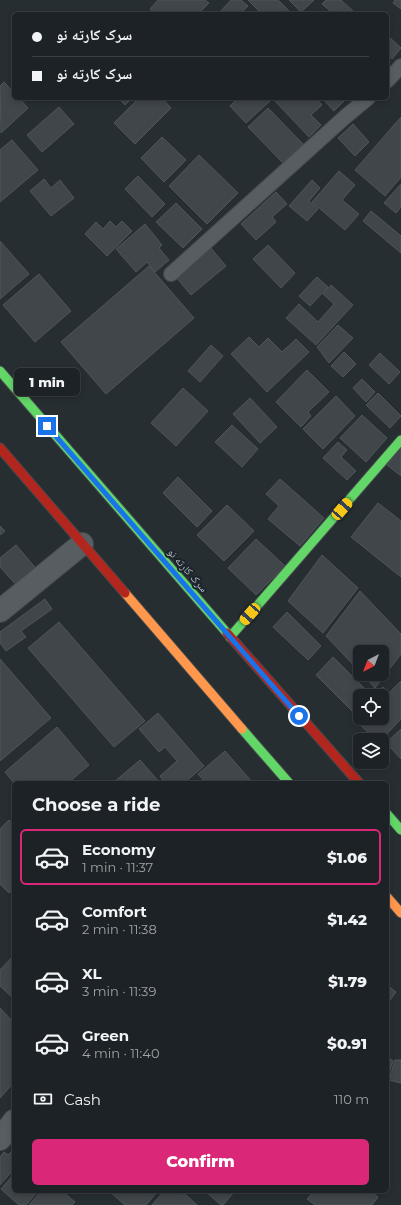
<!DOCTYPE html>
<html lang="en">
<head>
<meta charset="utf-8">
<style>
  body { margin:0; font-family:Montserrat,"Noto Naskh Arabic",sans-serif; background:#2a2f32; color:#f1f3f6; height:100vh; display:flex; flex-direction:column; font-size:15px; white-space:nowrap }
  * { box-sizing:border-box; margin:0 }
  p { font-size:13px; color:#a0a4a7 }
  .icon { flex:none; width:22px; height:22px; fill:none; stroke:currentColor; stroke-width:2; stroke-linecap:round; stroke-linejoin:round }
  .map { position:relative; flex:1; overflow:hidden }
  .sheet { position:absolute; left:12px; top:781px; width:377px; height:412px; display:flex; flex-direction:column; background:#1d2226; border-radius:6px; box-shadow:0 2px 6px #0003,0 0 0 1px #3b3f43 }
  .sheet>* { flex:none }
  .banner { position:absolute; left:12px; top:12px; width:377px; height:88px; border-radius:6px; box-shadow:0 2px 6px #0003,0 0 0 1px #3b3f43; display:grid; align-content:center; height:88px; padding:0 20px; background:#1d2226 }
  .needle { width:26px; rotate:222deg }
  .tools { position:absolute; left:353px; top:645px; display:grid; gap:8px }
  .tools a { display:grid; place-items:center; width:36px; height:36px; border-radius:6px; background:#1d2226; box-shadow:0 2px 6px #0003,0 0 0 1px #3b3f43; font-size:20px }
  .end { position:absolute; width:18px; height:18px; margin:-9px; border:5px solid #1a73e8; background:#fff; box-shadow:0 0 0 2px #fff }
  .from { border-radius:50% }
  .bubble { position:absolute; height:28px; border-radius:6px; background:#1d2226; box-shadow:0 2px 6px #0003,0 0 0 1px #3b3f43; font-size:13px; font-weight:800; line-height:28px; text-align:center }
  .car { position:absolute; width:12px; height:24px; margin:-12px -6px; border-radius:5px; box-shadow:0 0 3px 1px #0007; background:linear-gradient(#f5c518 24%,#345 0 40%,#f5c518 0 76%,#345 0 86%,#f5c518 0) }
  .banner b { display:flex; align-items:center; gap:14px; height:38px; font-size:15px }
  .banner b+b { border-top:1px solid #3b3f43 }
  .banner i { width:10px; height:10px; background:#f1f3f6 }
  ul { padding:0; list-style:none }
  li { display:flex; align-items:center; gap:12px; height:56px; margin:0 8px 6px; padding:0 12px; border:2px solid transparent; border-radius:6px }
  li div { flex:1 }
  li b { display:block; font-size:15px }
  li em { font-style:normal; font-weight:800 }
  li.current { border-color:#db2777 }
  li>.icon { width:36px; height:36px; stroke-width:1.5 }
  h2 { padding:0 20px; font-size:18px; line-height:48px }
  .pay { display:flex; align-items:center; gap:10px; height:44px; padding:0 20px; font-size:15px }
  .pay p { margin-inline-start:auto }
  .button { display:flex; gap:8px; margin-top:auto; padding:8px 20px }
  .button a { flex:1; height:46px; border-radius:6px; background:#db2777; color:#fff; font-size:16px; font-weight:800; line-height:46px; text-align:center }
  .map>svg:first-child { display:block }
  .building { fill:#41464a; stroke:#4f5659 }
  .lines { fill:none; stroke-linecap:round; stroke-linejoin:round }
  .lane-casing { stroke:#444a4d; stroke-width:16 }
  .street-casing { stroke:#444a4d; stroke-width:24 }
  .fast-casing { stroke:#444a4d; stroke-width:11 }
  .slow-casing { stroke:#444a4d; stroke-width:11 }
  .jam-casing { stroke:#444a4d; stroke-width:11 }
  .lane { stroke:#575d61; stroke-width:14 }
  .street { stroke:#575d61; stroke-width:22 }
  .fast { stroke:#63d668; stroke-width:9 }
  .slow { stroke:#ff974d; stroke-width:9 }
  .jam { stroke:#b3261e; stroke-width:9 }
  .route { stroke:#1a73e8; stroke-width:5 }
  .labels { text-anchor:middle; stroke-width:4; stroke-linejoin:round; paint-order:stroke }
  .street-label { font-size:11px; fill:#b1bcc3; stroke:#1c252b }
</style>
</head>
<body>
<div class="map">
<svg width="401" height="1205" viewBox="0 0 401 1205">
  <rect width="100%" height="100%" fill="#272e32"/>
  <g class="building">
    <polygon points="158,0 205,0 209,3 198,14 155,14 150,9"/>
    <polygon points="231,0 241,0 248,6 240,14 218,14"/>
    <polygon points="248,0 278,0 291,13 262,14"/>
    <polygon points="289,0 314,0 301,12"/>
    <polygon points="326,0 341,0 354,12 352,14 334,14 322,4"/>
    <polygon points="395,0 401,0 401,9 393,3"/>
    <polygon points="387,35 401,48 392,59 387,55"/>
    <polygon points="4,82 14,93 14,98 19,98 28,108 1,133 0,86"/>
    <polygon points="118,98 132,98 125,105"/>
    <polygon points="139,98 162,98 171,108 135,144 114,123"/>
    <polygon points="238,98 267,98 270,101 246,123 230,106"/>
    <polygon points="272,98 316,98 322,105 311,115 321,125 309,137"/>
    <polygon points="322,98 347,98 334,111"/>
    <polygon points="59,107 74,124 42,152 27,135"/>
    <polygon points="268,108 303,144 283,163 248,127"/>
    <polygon points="401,117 401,177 385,196 355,170"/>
    <polygon points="353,124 369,142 355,156 338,138"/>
    <polygon points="162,137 186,160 164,182 141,158"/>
    <polygon points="12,140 38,170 0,202 0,150"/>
    <polygon points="199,155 238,193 207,224 169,186"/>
    <polygon points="339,171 355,185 342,200 359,214 345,230 312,202"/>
    <polygon points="138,176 165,204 152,217 125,189"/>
    <polygon points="44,179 51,188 60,180 74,198 51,216 30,191"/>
    <polygon points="312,180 320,188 309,201 318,209 307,221 289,206"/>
    <polygon points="401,184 401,207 396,213 384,203"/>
    <polygon points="276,192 287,204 272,217 276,222 256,240 241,224"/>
    <polygon points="176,203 202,229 183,248 156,222"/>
    <polygon points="371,211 401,236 401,253 363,221"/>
    <polygon points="110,221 116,227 122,221 132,231 107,256 85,234 96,222 103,229"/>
    <polygon points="145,224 162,245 159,248 169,260 155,272 147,262 136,272 116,249"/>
    <polygon points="0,241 29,274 0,299"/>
    <polygon points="268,245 295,273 281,288 253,259"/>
    <polygon points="210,247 226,266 191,295 175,276"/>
    <polygon points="149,266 194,318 106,394 61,342"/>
    <polygon points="39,274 71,311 35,342 3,305"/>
    <polygon points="317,277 328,287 310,306 299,296"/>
    <polygon points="331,285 353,305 316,345 286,318 299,304 318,322 334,304 323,294"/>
    <polygon points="338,325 353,338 329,363 317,347"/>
    <polygon points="249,337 259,347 268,338 282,352 296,339 309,352 267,392 231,354"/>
    <polygon points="211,345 223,356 200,382 188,371"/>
    <polygon points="344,352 356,364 343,377 331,366"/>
    <polygon points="380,353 400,372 389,384 369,365"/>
    <polygon points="307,370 329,392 308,412 311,416 301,427 276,402"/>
    <polygon points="362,379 375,392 366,402 353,388"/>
    <polygon points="183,388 208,411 176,446 151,423"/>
    <polygon points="378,393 401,416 390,428 366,405"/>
    <polygon points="336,396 355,416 323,449 303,429"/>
    <polygon points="250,398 277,427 260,443 233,414"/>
    <polygon points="362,415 387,438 366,462 340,438"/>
    <polygon points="232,425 258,449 242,467 215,442"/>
    <polygon points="338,442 347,450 341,457 356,471 347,480 323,458"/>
    <polygon points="401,447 401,476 387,465"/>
    <polygon points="178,477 212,511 197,527 163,493"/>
    <polygon points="280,479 324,518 300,546 268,519 279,506 266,494"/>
    <polygon points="378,503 401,521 401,577 351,537"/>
    <polygon points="227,505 254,531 224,561 197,535"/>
    <polygon points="0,526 5,531 0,535"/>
    <polygon points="256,539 285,566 256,595 228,568"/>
    <polygon points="16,545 39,572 20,589 0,567 0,558"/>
    <polygon points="322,555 358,588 323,633 288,601"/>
    <polygon points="360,591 401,634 401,654 375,688 362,674 382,674 382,652 360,652 360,672 326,636"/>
    <polygon points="45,599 52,609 21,631 26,637 6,651 0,643 0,632"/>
    <polygon points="287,612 321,646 308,660 273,627"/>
    <polygon points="59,622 145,721 114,747 28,648"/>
    <polygon points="333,657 371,695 370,696 360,696 360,706 354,713 316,675"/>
    <polygon points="0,659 51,718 0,761"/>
    <polygon points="401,681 401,719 381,740 376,740 354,719 360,712 360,718 382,718 382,696 375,696 383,687 389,693"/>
    <polygon points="158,713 204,766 184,783 165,783 160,776 177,761 165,747 159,752 139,729"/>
    <polygon points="57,727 89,765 68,783 14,783 5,772"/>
    <polygon points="401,729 401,759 386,743"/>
    <polygon points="225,751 253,783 206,783 198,774"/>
    <polygon points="140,760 160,783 114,783 114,782"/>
    <polygon points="9,820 14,825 14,888 9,893 0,884 0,829"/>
    <polygon points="14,955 14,999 0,986 0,970"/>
    <polygon points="387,985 396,992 387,1004"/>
    <polygon points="0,1008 14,1023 14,1082 0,1098"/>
    <polygon points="387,1056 393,1061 387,1079"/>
    <polygon points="395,1060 401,1060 401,1083 389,1080"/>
    <polygon points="14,1149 14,1169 0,1185 0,1157 4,1152 8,1155"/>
    <polygon points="14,1174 14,1191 38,1191 26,1205 19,1205 1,1189"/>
    <polygon points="41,1191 64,1191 63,1192 75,1202 72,1205 29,1205"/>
    <polygon points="111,1191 158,1191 146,1205 125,1205 110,1192"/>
    <polygon points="164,1191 175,1191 181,1196 184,1193 197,1205 152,1205"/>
    <polygon points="205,1191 235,1191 223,1205 221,1205"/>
    <polygon points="314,1191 371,1191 378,1197 372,1205 315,1205 307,1199"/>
  </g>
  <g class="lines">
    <defs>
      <g id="lane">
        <polyline points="387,81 401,66"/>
        <polyline points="171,274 345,117 368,98"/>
      </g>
      <g id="street">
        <polyline points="0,611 82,544"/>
        <polyline points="0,1139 14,1121"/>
      </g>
      <g id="fast">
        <polyline points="0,371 227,633"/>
        <polyline points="230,637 401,440"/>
        <polyline points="242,729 289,783"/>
        <polyline points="387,814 401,830"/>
      </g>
      <g id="slow">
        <polyline points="125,593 242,729"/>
        <polyline points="387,897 401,913"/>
      </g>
      <g id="jam">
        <polyline points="0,448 125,593"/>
        <polyline points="227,633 359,783"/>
      </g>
    </defs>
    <use href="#lane" class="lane-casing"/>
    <use href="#street" class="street-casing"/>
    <use href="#fast" class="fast-casing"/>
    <use href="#slow" class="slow-casing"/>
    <use href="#jam" class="jam-casing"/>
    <use href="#lane" class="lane"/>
    <use href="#street" class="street"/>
    <use href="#fast" class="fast"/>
    <use href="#slow" class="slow"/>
    <use href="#jam" class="jam"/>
  </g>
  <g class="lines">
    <polyline class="route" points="47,426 230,637 299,716"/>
  </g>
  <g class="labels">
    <g class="street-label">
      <text transform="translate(188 570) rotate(49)" y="4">سرک کارته نو</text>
    </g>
  </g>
</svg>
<div class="tools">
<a><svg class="needle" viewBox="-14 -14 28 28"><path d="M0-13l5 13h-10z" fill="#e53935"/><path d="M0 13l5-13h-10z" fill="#a0a4a7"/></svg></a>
<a><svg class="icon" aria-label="locate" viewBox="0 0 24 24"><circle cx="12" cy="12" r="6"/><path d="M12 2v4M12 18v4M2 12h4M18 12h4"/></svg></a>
<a><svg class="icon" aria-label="layers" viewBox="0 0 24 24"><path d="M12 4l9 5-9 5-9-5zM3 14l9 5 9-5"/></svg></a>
</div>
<i class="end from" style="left:299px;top:716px"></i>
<i class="end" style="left:47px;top:426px"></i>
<div class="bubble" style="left:14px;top:368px;width:66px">1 min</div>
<i class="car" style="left:342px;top:509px;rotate:41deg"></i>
<i class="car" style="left:250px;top:614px;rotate:221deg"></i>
<div class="banner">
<b><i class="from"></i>سرک کارته نو</b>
<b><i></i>سرک کارته نو</b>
</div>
<section class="sheet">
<h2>Choose a ride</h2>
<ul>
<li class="current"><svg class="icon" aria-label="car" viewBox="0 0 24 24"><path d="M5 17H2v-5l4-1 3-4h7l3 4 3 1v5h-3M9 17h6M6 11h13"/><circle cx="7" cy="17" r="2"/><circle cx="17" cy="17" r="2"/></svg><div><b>Economy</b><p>1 min · 11:37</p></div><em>$1.06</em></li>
<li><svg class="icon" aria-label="car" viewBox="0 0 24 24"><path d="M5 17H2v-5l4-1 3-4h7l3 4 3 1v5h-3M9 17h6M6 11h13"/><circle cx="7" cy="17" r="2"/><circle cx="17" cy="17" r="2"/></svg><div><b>Comfort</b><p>2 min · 11:38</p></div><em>$1.42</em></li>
<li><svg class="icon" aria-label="car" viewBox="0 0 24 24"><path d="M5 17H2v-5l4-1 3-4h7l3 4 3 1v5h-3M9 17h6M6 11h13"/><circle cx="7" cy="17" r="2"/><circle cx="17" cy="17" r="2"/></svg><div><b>XL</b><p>3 min · 11:39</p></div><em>$1.79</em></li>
<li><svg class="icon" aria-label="car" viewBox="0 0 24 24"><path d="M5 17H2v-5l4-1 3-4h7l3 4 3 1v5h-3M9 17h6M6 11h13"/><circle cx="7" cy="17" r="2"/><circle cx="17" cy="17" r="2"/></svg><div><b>Green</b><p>4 min · 11:40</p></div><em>$0.91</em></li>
</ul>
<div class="pay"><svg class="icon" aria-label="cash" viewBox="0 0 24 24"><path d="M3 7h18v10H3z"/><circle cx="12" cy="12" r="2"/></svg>Cash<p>110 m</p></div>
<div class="button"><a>Confirm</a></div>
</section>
</div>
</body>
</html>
